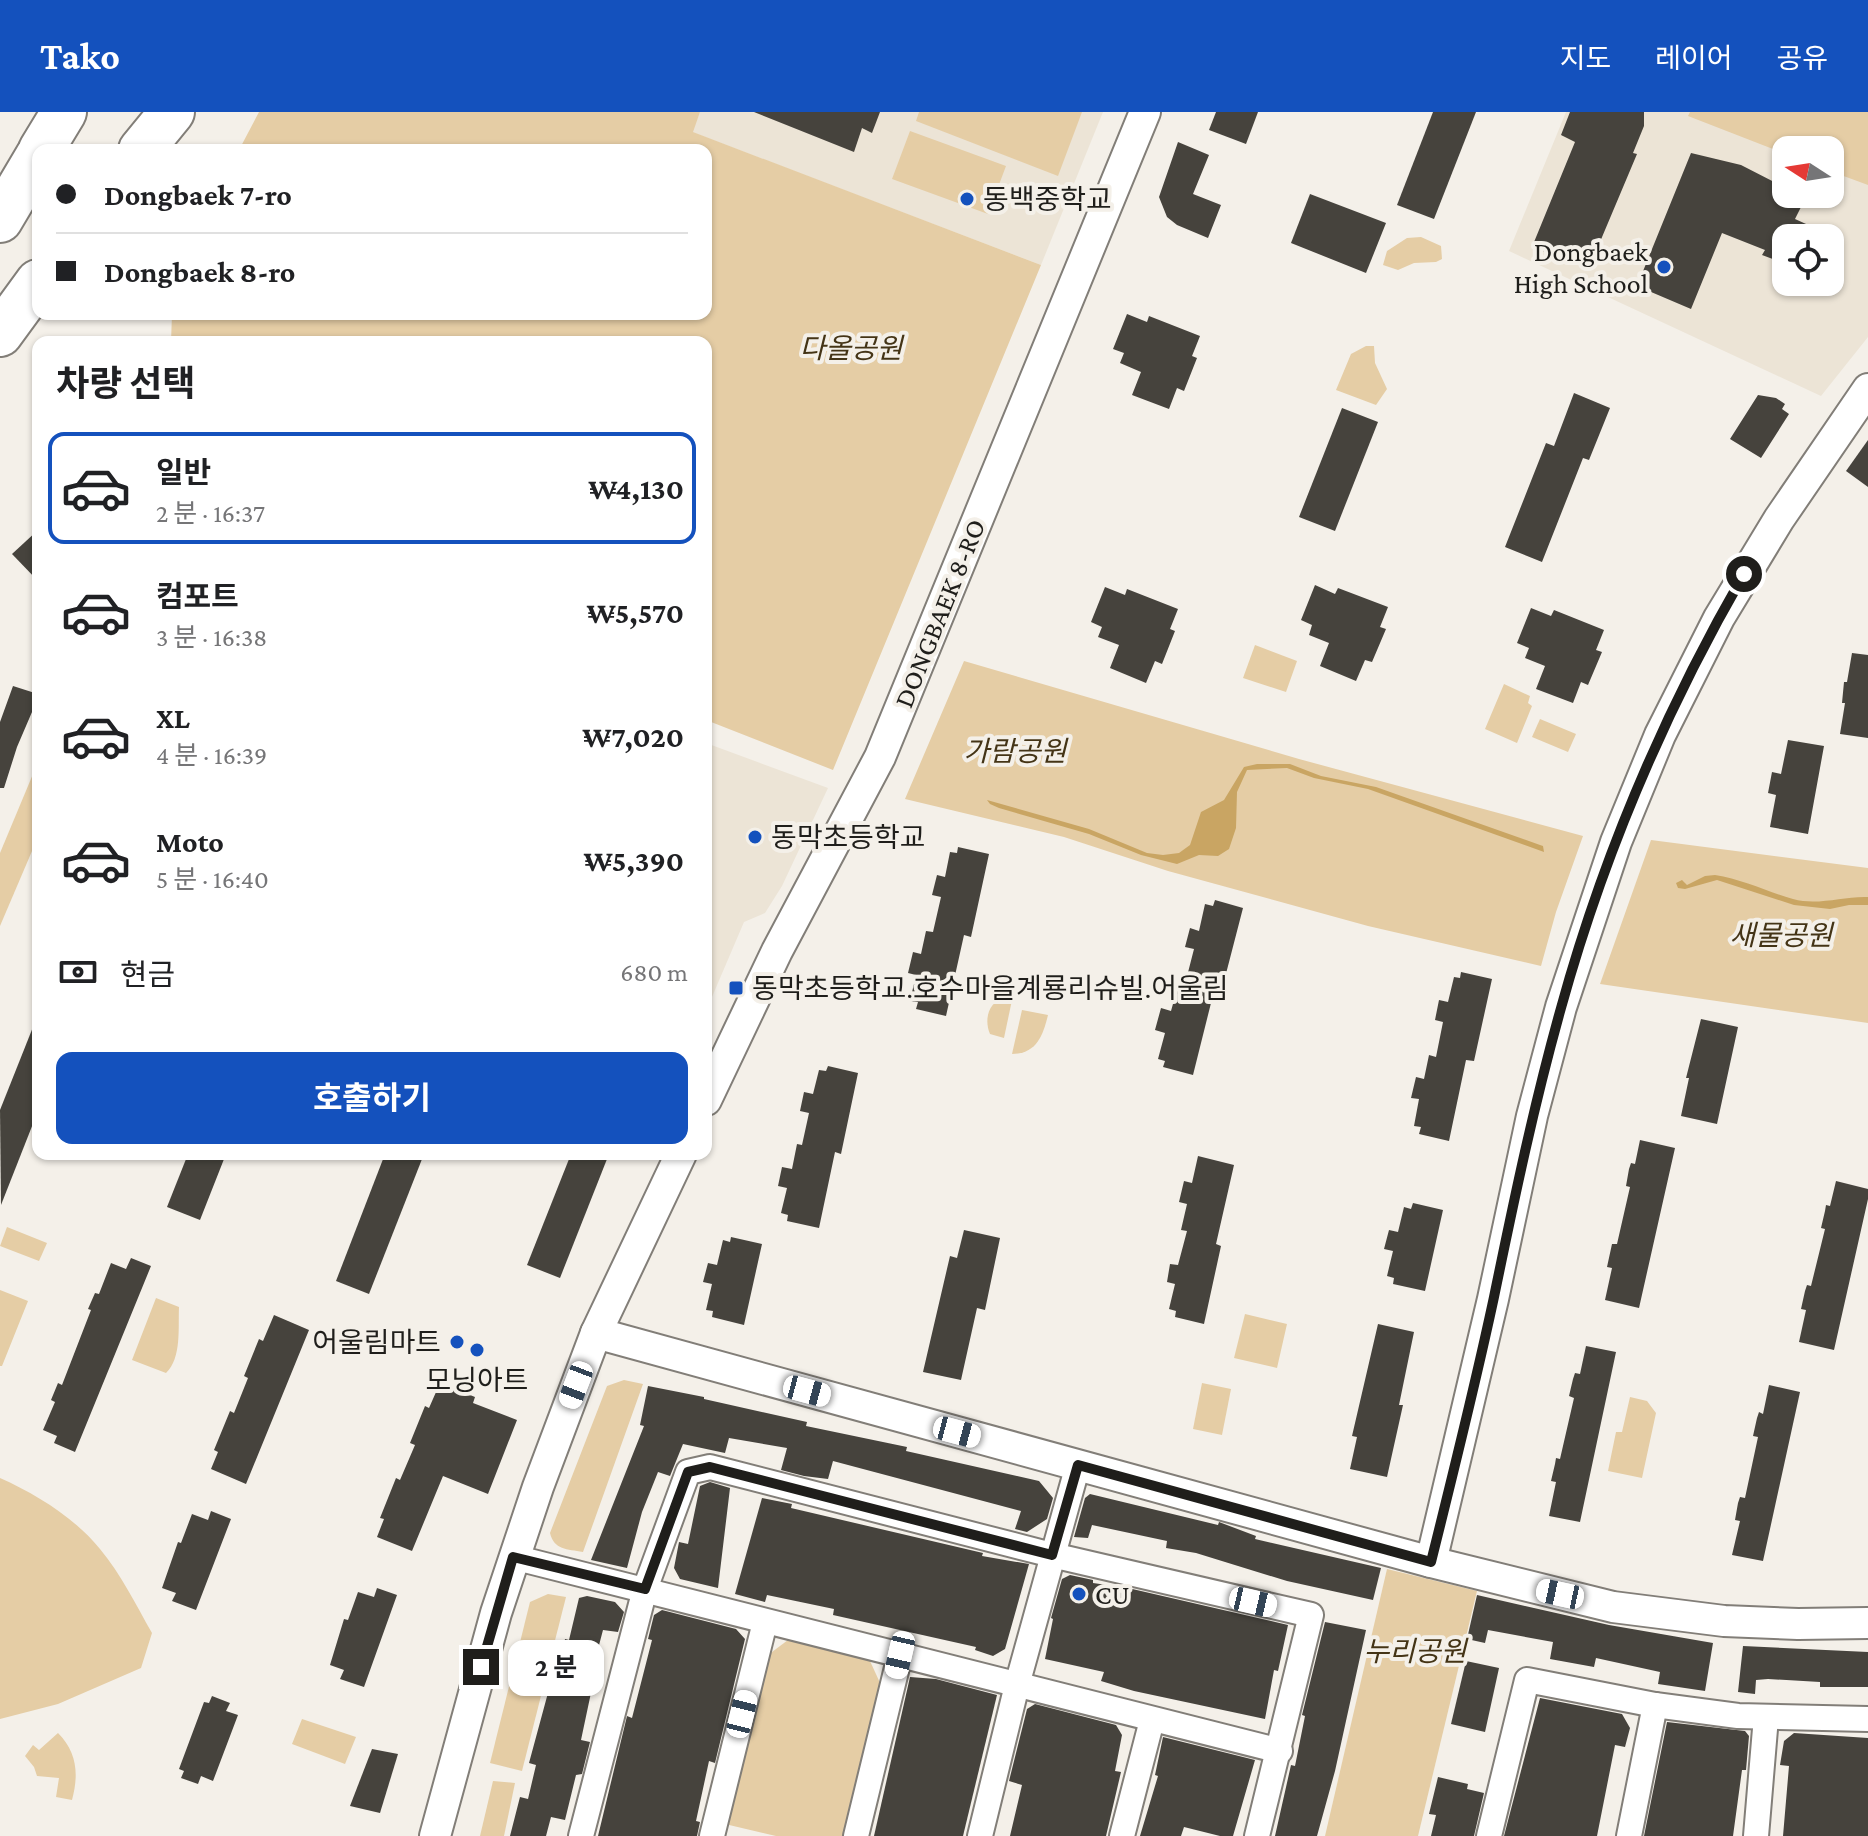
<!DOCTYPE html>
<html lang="ko">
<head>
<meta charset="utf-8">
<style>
  body { margin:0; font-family:"Crimson Pro","Noto Sans KR",serif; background:#f6f6f6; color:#202124; height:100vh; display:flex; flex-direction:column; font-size:30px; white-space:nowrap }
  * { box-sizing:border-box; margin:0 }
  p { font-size:26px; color:#757577 }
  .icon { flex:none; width:44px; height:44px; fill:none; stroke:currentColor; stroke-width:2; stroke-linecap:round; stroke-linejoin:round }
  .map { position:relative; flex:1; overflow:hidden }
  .side { position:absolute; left:32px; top:224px; width:680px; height:824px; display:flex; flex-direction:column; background:#fff; border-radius:16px; box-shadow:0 2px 6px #0004 }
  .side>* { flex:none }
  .banner { position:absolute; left:32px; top:32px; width:680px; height:176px; border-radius:16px; box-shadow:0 2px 6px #0004; display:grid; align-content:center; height:176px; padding:0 24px; background:#fff }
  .needle { width:52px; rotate:282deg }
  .tools { position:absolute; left:1772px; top:24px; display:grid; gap:16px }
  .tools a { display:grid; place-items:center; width:72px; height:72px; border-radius:16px; background:#fff; box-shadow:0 2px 6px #0004; font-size:40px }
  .end { position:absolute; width:36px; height:36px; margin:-18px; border:10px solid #1f1e1b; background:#fff; box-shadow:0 0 0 4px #fff }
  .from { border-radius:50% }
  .bubble { position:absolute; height:56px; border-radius:16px; background:#fff; box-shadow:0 2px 6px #0004; font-size:26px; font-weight:700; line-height:56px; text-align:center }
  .car { position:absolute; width:24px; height:48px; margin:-24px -12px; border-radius:10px; box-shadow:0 0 6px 2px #0007; background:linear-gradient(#fff 24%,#345 0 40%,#fff 0 76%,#345 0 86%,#fff 0) }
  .banner b { display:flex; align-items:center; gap:28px; height:76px; font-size:30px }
  .banner b+b { border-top:2px solid #e0e0e0 }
  .banner i { width:20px; height:20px; background:#202124 }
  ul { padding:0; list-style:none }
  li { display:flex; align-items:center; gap:24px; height:112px; margin:0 16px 12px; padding:0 8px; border:4px solid transparent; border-radius:16px }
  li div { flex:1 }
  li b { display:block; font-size:30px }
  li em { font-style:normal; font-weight:700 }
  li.active { border-color:#1451bd }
  li>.icon { width:72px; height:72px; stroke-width:1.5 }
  h2 { padding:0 24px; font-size:36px; line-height:96px }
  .pay { display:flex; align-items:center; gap:20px; height:88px; padding:0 24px; font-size:30px }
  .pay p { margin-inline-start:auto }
  .primary-button { display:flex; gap:16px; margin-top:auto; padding:16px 24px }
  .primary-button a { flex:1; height:92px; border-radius:16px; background:#1451bd; color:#fff; font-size:32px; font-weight:700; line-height:92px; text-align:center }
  header { display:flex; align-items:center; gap:48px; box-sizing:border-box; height:112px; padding:0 40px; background:#1451bd; color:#fff }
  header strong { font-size:38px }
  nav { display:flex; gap:44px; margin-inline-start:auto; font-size:28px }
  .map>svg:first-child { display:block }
  .built { fill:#ece4d6; fill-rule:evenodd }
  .green { fill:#e5cda5 }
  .water { fill:#c9a563 }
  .building { fill:#46433d }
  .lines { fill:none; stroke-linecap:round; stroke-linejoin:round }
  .minor-casing { stroke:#827e78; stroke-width:28 }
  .tertiary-casing { stroke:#827e78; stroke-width:34 }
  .motorway-casing { stroke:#827e78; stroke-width:48 }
  .minor { stroke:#fff; stroke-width:24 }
  .tertiary { stroke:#fff; stroke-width:30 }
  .motorway { stroke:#fff; stroke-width:44 }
  .route { stroke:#1f1e1b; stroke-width:10 }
  .poi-dot { fill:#1451bd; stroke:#f4f0e9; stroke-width:3 }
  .labels { text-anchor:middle; stroke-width:8; stroke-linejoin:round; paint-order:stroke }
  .poi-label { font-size:28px; fill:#1f1e1b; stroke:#f4f0e9; text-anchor:start }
  .park-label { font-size:28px; font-style:italic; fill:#443416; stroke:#f4f0e9 }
  .street-label { font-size:28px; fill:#1f1e1b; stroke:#f4f0e9 }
</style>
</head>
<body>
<header>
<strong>Tako</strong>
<nav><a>지도</a><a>레이어</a><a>공유</a></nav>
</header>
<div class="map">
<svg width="1868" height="1724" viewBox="0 0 1868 1724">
  <rect width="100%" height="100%" fill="#f4f0e9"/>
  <g class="built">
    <polygon points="700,0 1103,0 1041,153 692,20"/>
    <path d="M1566,0H1868V225L1821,284L1509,139ZM1786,38H1830V82H1786ZM1786,126H1830V170H1786Z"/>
    <polygon points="706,631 828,676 782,774 765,801 744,810 706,899"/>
  </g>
  <g class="green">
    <polygon points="259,0 700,0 693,20 1041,153 833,658 706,608 706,230 171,230 172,202 706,202 706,38 239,38"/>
    <polygon points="919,0 1082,0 1058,64 916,9"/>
    <polygon points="1690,0 1868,0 1868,73 1830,59 1830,38 1786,38 1786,42 1688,4"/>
    <polygon points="910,19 1006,54 988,102 892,67"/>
    <polygon points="1421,125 1441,134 1442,147 1436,150 1414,151 1398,158 1383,153 1387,139 1407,126"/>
    <polygon points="1366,234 1374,234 1375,251 1387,277 1376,293 1336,278 1351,242"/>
    <polygon points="1255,533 1297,549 1286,580 1243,566"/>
    <polygon points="964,549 1299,647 1583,724 1556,800 1541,854 1368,814 1168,759 1064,725 905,687"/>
    <polygon points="1504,572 1530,584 1528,591 1532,594 1517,631 1485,617"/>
    <polygon points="1540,607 1576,622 1568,640 1532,625"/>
    <polygon points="38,650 38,725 0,814 0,741"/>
    <polygon points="1651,728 1868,756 1868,911 1600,872"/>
    <path d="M1004,886L1012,888L1004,926L990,922C984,908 988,890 1004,886Z"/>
    <path d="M1022,898L1048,903C1043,924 1036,942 1012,942Z"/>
    <polygon points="7,1115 47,1131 39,1149 0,1134"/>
    <polygon points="0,1178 28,1189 2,1254 0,1254"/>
    <path d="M156,1186L179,1195C178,1215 182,1246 166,1261L132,1248Z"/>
    <polygon points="1245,1202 1287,1212 1277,1256 1234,1246"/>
    <path d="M624,1268L643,1272L583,1440C567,1437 554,1438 550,1421L607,1274Z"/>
    <polygon points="1202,1271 1231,1277 1222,1323 1193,1317"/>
    <polygon points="1630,1285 1647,1289 1656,1301 1642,1366 1608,1359 1616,1320 1622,1320"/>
    <path d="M0,1366C36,1382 75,1406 100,1437C121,1462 136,1493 152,1521L141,1556L58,1592L0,1607Z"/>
    <polygon points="1387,1457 1477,1479 1418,1724 1325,1724"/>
    <polygon points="548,1482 566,1485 522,1659 490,1651 530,1490"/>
    <polygon points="788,1528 870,1549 881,1573 845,1724 776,1724 725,1712 768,1543"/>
    <polygon points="302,1607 356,1625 345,1652 292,1632"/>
    <path d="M58,1621C77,1640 79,1662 72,1688L56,1685L59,1666L37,1664L34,1655L25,1644L33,1633L39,1638Z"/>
    <polygon points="493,1669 515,1671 504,1724 480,1724"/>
  </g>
  <g class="water">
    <polygon points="1257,652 1290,652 1321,664 1376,675 1540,733 1543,734 1544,740 1368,677 1314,666 1287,656 1247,658 1237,680 1236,716 1229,737 1218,744 1199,743 1177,752 1141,743 1089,722 999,696 990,692 987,688 1089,717 1147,741 1163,743 1179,741 1190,733 1201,700 1224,688 1244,655"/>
    <path d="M1715,763C1742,767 1768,780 1793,787C1818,794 1843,784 1868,785V793H1849L1830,797L1794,793L1717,768L1685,777L1678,776L1676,771L1682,768L1687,773L1705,764Z"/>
  </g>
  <g class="building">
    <polygon points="754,0 880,0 872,21 862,16 854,40"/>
    <polygon points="1216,0 1258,0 1246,32 1209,18"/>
    <polygon points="1433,0 1476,0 1434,107 1397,93"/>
    <polygon points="1570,0 1644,0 1644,14 1633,41 1637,42 1589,156 1532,135 1575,30 1561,23"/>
    <polygon points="1178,30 1209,43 1193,82 1221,93 1208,126 1177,113 1167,105 1159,85"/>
    <polygon points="1691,41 1741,53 1786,76 1786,82 1804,89 1795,107 1837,126 1786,126 1786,152 1762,143 1765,138 1722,121 1691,197 1637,174"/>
    <polygon points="1310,82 1386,111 1366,161 1291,131"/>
    <polygon points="1127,202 1147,210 1149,204 1200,224 1192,244 1197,246 1184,279 1177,276 1169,297 1132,283 1141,260 1120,251 1124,241 1113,237"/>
    <polygon points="1574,281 1610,296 1589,348 1583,346 1542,450 1505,435 1546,331 1554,334"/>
    <polygon points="1758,283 1776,286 1785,292 1782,297 1789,302 1761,346 1730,327"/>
    <polygon points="1342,296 1378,310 1335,419 1299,405"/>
    <polygon points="1868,328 1868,375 1846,359"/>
    <polygon points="38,418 38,469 12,442"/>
    <polygon points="1315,473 1335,482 1338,476 1388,495 1380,515 1386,517 1372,550 1365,548 1356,569 1320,554 1329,531 1309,523 1312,513 1301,508"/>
    <polygon points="1105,475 1125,483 1127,477 1178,497 1170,517 1175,519 1162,552 1155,549 1146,571 1110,556 1119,533 1098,525 1102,515 1091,510"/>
    <polygon points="1531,496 1551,504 1554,498 1604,518 1596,538 1602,540 1588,573 1581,570 1573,591 1536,577 1545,554 1525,546 1529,536 1517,531"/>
    <polygon points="1852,541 1868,543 1868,626 1840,622 1845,591 1842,591 1844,570 1847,570"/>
    <polygon points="13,574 38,582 38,586 17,635 4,676 0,676 0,610"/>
    <polygon points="1788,628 1824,634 1808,722 1770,715 1776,683 1768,681 1772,660 1781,662"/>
    <polygon points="958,735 989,742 971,825 964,823 946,904 916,897 918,890 910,889 916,863 908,861 913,840 921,842 926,819 933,820 941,785 932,783 937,763 945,765 950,740 957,741"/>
    <polygon points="1215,788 1243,796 1221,881 1214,879 1193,963 1163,955 1165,949 1158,947 1165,921 1155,918 1161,896 1171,899 1178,874 1184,876 1194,837 1185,835 1190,816 1199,819 1205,792 1213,794"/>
    <polygon points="1461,860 1492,867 1474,949 1466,948 1449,1029 1419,1022 1421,1015 1414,1014 1419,987 1411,986 1416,965 1424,967 1429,943 1436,945 1443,910 1435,908 1439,888 1448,890 1454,865 1460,866"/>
    <polygon points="37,905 38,999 1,1093 0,998"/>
    <polygon points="1701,907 1738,915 1717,1012 1681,1004 1689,966 1686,966"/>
    <polygon points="828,954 858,961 841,1042 835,1040 819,1116 787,1109 788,1103 781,1101 787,1076 778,1074 782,1055 792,1057 797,1032 802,1033 809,1001 800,999 804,980 813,982 819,958 826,959"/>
    <polygon points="1640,1028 1675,1036 1639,1196 1605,1188 1612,1156 1607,1155 1612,1132 1617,1132 1630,1075 1626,1074 1629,1057 1631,1051 1635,1052"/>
    <polygon points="188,1042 226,1042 200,1108 167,1095"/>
    <polygon points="385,1042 424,1042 369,1182 336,1169"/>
    <polygon points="571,1042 609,1042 560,1166 527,1153"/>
    <polygon points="1198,1044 1234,1053 1216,1132 1221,1134 1204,1212 1175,1205 1176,1199 1169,1197 1175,1172 1167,1170 1170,1152 1178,1153 1187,1119 1181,1118 1187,1092 1179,1090 1184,1069 1192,1071"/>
    <polygon points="1836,1069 1868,1077 1868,1087 1834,1238 1799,1230 1806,1198 1801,1197 1805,1179 1807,1173 1811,1174 1825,1117 1821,1116 1825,1099 1826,1093 1830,1094"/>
    <polygon points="1413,1091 1443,1098 1425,1179 1393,1172 1394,1166 1387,1164 1393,1139 1384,1137 1389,1118 1398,1120 1404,1095 1411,1097"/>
    <polygon points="964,1118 1000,1126 985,1198 977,1196 961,1268 923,1260 950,1144 957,1146"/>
    <polygon points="731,1125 762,1132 744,1213 712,1205 713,1199 706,1198 712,1172 703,1170 708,1151 717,1153 723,1128 730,1130"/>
    <polygon points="131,1146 151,1154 75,1340 54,1331 57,1324 43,1318 55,1290 51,1288 58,1271 62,1273 91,1198 88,1197 95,1181 99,1182 111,1151 126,1157"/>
    <polygon points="274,1203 309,1218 246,1372 211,1357 218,1340 214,1338 230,1299 234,1301 248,1266 244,1264 259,1227 263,1229"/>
    <polygon points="1378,1212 1414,1220 1399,1293 1403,1293 1387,1365 1350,1357 1357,1325 1352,1324"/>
    <polygon points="1586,1234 1616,1240 1580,1410 1549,1404 1556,1370 1551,1369 1555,1352 1556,1346 1560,1347 1574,1286 1569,1284 1573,1267 1575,1261 1580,1262"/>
    <polygon points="440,1271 475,1285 473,1291 517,1308 488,1382 443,1364 412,1439 377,1425 384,1407 380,1406 396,1366 400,1368 415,1333 410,1331 425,1294 429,1296"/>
    <polygon points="1769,1273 1800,1280 1763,1449 1732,1443 1740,1409 1735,1408 1738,1391 1740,1385 1745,1386 1758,1325 1753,1324 1757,1306 1759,1300 1763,1302"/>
    <polygon points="648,1274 704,1285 704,1287 807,1310 806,1314 907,1335 906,1339 1039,1369 1053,1386 1047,1407 1027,1420 1015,1417 1021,1399 833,1349 828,1367 804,1364 781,1358 787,1336 729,1326 725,1341 683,1332 670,1364 658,1360 642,1400 627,1456 591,1448 644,1314 640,1313"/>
    <polygon points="710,1370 730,1376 718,1476 680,1467 674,1456 679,1430 688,1432 700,1374"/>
    <polygon points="1090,1382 1218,1413 1219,1410 1256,1424 1255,1427 1381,1456 1373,1488 1287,1469 1196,1441 1166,1436 1167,1429 1092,1413 1088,1426 1074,1425 1085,1386"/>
    <polygon points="762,1386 792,1392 791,1396 983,1441 982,1444 1029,1452 1005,1537 993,1544 975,1538 976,1535 833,1503 834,1497 767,1483 765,1490 735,1482"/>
    <polygon points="211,1399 231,1407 196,1498 172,1489 176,1481 162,1476 178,1430 181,1431 192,1402 208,1408"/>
    <polygon points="1070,1463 1093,1468 1093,1471 1128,1476 1288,1513 1278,1559 1274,1558 1265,1607 1134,1579 1101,1569 1104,1560 1045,1547 1053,1507 1051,1506 1062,1467"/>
    <polygon points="377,1476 397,1483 364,1575 340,1567 344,1558 330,1553 344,1507 348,1508 358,1480 374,1485"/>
    <polygon points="1477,1483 1609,1513 1713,1531 1705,1579 1658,1572 1660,1560 1596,1546 1594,1555 1550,1547 1553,1530 1488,1518 1485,1531 1467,1527"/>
    <polygon points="587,1484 615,1490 624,1500 618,1520 603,1518 588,1575 592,1576 581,1628 590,1630 582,1662 576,1663 565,1708 551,1705 546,1724 510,1724 520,1685 528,1687 536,1653 529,1651 552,1566 556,1567 565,1527 569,1528 579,1486"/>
    <polygon points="662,1498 736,1517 745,1527 715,1651 709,1649 696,1709 700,1710 697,1724 598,1724 627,1604 632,1606 652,1528 648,1527 654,1503"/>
    <polygon points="1325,1510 1366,1518 1335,1659 1317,1724 1275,1724 1291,1653 1295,1654 1305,1604 1302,1603"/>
    <polygon points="1743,1534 1868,1540 1868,1575 1820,1575 1820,1570 1768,1567 1756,1568 1755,1582 1738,1580"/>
    <polygon points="1466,1549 1499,1556 1485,1620 1451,1612"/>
    <polygon points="910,1565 936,1567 997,1583 963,1724 874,1724"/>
    <polygon points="212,1584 230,1591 226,1599 238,1603 213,1669 201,1664 198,1672 181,1666 184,1659 179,1657 204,1590 209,1591"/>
    <polygon points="1540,1586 1622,1602 1630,1616 1625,1635 1615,1633 1597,1724 1504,1724"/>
    <polygon points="1035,1592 1116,1613 1122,1623 1115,1659 1121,1660 1106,1724 1010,1724 1022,1673 1009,1669 1027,1597"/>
    <polygon points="1667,1610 1745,1619 1749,1624 1746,1658 1742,1658 1733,1724 1644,1724"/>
    <polygon points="1794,1621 1868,1626 1868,1724 1783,1724 1789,1654 1780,1653 1784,1629"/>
    <polygon points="1163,1625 1255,1648 1233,1724 1220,1724 1184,1715 1181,1724 1140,1724 1158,1664 1155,1663"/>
    <polygon points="372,1637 398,1642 380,1701 350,1694"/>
    <polygon points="1438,1665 1468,1672 1467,1677 1484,1681 1474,1724 1431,1724 1436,1703 1429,1702"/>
  </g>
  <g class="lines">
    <defs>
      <g id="minor">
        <polyline points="513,1445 1280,1639"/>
        <polyline points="581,1724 645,1477 688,1360 710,1355 1052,1443 1311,1503 1257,1724"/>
        <polyline points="712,1724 765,1510"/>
        <polyline points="856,1724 900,1543"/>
        <polyline points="980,1724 1017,1573 1078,1353"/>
        <polyline points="1122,1724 1152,1608"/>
        <polyline points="1489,1724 1527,1568 1655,1593 1738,1604 1868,1607"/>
        <polyline points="1629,1724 1655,1593"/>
        <polyline points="1756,1724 1766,1605"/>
      </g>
      <g id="tertiary">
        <polyline points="706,988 777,839 880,645 1145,0"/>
        <polyline points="596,1221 1431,1450 1613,1495 1724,1509 1798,1512 1868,1511"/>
        <polyline points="1431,1450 1493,1187 1532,1004 1561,895 1616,730 1660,623 1719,506 1779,407 1868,277"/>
        <polyline points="435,1724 496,1501 538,1375 596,1221 681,1042"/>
      </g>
      <g id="motorway">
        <polyline points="41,38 64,0"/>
        <polyline points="141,38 172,0"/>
        <polyline points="0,108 38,44"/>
        <polyline points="0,222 38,170"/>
      </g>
    </defs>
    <use href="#minor" class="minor-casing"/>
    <use href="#tertiary" class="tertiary-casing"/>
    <use href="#motorway" class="motorway-casing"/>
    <use href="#minor" class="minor"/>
    <use href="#tertiary" class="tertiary"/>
    <use href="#motorway" class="motorway"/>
  </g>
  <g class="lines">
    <path class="route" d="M481,1555L513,1445L645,1477L688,1360L710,1355L1052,1443L1078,1353L1431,1450C1453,1362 1475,1274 1494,1185C1514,1088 1534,992 1561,896C1603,744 1665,599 1744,462"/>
  </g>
  <g class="poi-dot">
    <circle cx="967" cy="87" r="8"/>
    <circle cx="1664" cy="155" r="8"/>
    <circle cx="755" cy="725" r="8"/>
    <rect x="728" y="868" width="16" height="16" rx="4"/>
    <circle cx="457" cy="1230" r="8"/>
    <circle cx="477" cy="1238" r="8"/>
    <circle cx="1079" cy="1482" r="8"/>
  </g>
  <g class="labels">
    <g class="poi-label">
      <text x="983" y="97">동백중학교</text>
      <text x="1648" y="149" text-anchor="end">Dongbaek<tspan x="1648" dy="32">High School</tspan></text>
      <text x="771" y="735">동막초등학교</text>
      <text x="752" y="886">동막초등학교.호수마을계룡리슈빌.어울림</text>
      <text x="441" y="1240" text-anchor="end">어울림마트</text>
      <text x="477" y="1278" text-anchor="middle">모닝아트</text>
      <text x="1095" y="1492">CU</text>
    </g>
    <g class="park-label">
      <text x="851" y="246">다올공원</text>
      <text x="1015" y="649">가람공원</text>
      <text x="1781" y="833">새물공원</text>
      <text x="1415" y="1549">누리공원</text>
    </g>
    <g class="street-label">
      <text transform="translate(939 501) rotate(-68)" y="10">DONGBAEK 8-RO</text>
    </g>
  </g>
</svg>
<div class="tools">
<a><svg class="needle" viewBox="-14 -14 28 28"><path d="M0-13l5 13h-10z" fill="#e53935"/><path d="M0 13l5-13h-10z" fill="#757577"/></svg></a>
<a><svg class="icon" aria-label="locate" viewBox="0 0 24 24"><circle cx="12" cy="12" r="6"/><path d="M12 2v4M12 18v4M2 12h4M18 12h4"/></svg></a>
</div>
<i class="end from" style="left:1744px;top:462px"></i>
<i class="end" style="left:481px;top:1555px"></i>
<div class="bubble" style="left:508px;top:1528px;width:96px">2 분</div>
<i class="car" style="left:576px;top:1273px;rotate:201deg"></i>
<i class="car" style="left:807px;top:1279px;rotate:105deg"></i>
<i class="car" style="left:957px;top:1320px;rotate:105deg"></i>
<i class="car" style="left:1560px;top:1482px;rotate:282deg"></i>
<i class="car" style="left:1253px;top:1490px;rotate:103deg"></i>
<i class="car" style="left:900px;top:1543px;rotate:193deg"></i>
<i class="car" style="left:742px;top:1602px;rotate:14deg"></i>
<div class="banner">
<b><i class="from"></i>Dongbaek 7-ro</b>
<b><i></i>Dongbaek 8-ro</b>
</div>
<section class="side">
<h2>차량 선택</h2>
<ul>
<li class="active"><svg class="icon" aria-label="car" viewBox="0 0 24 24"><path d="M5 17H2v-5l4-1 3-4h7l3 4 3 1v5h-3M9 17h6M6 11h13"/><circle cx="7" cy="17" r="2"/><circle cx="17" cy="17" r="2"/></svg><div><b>일반</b><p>2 분 · 16:37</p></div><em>₩4,130</em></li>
<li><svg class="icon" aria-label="car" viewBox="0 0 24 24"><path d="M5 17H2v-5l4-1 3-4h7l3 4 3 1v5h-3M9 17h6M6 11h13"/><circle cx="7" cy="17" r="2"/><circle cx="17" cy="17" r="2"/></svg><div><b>컴포트</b><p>3 분 · 16:38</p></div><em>₩5,570</em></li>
<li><svg class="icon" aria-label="car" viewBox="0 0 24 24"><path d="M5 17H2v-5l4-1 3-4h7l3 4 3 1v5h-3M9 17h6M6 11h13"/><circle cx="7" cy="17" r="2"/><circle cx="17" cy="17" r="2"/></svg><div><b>XL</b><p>4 분 · 16:39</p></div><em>₩7,020</em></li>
<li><svg class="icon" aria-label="car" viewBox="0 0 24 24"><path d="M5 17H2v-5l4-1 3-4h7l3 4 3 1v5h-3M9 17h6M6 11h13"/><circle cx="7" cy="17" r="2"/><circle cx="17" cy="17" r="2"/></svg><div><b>Moto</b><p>5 분 · 16:40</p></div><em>₩5,390</em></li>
</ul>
<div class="pay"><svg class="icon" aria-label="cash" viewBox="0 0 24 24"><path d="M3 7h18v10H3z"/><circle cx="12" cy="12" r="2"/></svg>현금<p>680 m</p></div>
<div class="primary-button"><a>호출하기</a></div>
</section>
</div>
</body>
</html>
